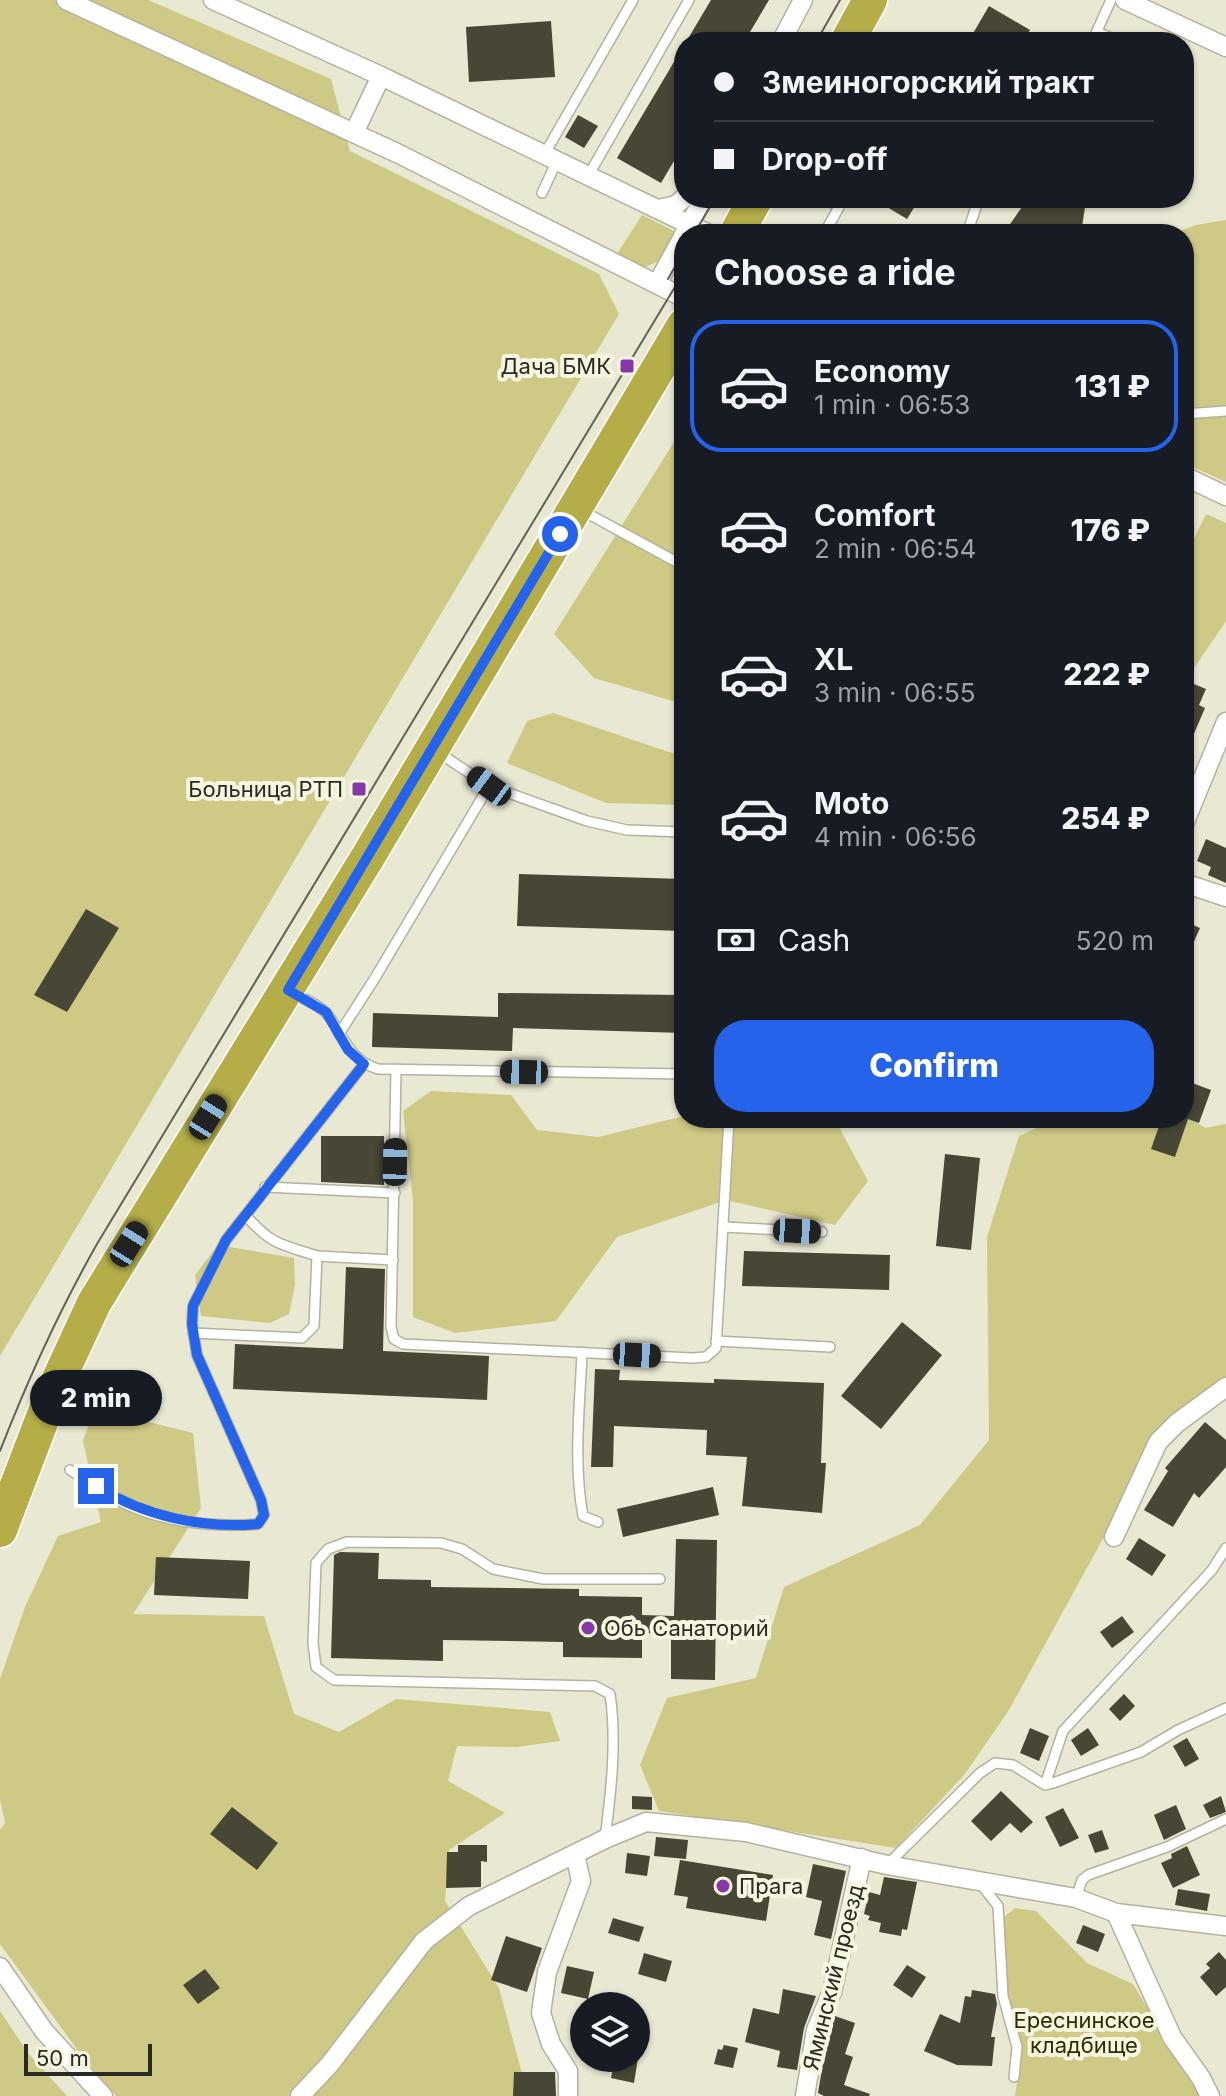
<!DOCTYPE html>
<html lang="en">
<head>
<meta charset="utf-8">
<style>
  body { margin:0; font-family:Inter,sans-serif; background:#20242c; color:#f1f3f6; height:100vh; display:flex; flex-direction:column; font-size:30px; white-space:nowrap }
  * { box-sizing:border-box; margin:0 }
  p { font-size:26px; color:#9ea1a6 }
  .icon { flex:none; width:44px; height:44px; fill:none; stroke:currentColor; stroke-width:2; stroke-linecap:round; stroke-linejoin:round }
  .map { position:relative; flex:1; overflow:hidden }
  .side { position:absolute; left:674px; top:224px; width:520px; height:904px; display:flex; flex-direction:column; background:#171b24; border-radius:32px; box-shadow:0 2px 6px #0004 }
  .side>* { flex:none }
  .hud { position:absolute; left:674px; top:32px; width:520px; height:176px; border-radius:32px; box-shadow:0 2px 6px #0004; display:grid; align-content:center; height:176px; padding:0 40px; background:#171b24 }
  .tools { position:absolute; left:570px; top:1992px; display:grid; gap:16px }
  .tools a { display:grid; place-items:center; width:80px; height:80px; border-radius:50%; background:#171b24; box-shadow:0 2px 6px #0004; font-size:40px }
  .scale { position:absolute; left:24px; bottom:20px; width:128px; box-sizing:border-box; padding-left:8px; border:4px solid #2b2a22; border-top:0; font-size:22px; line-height:28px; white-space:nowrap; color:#2b2a22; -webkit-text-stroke:6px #f6f5e0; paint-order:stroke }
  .end { position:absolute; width:36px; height:36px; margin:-18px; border:10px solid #2563eb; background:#fff; box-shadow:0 0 0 4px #fff }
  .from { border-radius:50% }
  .bubble { position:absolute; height:56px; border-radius:28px; background:#171b24; box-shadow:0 2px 6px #0004; font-size:26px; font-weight:800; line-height:56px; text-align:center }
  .car { position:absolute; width:24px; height:48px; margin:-24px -12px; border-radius:10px; box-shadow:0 0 6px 2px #0007; background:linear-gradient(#222 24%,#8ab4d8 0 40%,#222 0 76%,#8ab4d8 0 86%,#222 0) }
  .hud b { display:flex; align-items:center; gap:28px; height:76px; font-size:30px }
  .hud b+b { border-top:2px solid #363941 }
  .hud i { width:20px; height:20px; background:#f1f3f6 }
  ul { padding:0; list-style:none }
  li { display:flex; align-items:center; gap:24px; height:132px; margin:0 16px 12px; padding:0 24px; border:4px solid transparent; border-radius:32px }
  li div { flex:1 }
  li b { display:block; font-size:30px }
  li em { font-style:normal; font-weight:800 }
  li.active { border-color:#2563eb }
  li>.icon { width:72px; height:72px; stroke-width:1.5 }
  h2 { padding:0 40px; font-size:36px; line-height:96px }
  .pay { display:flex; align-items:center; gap:20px; height:88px; padding:0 40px; font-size:30px }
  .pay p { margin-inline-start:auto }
  .button { display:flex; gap:16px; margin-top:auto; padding:16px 40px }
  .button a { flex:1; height:92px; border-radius:32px; background:#2563eb; color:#fff; font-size:32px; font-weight:800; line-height:92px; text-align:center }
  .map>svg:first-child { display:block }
  .green { fill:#cec985 }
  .building { fill:#484736 }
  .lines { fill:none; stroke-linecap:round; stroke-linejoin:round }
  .lane-casing { stroke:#b3b29d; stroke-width:12 }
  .street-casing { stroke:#b3b29d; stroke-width:21 }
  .highway-casing { stroke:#fff; stroke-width:37 }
  .lane { stroke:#fff; stroke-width:9 }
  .street { stroke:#fff; stroke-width:18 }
  .highway { stroke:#b4ad48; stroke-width:34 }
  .tram { stroke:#636256; stroke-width:2 }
  .route { stroke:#2563eb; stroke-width:10 }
  .poi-dot { fill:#8737a7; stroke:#f6f5e0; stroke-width:3 }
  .labels { text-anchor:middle; stroke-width:8; stroke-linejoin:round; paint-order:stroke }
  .poi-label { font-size:22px; fill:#2b2a22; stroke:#f6f5e0; text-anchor:end }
  .street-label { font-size:22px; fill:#2b2a22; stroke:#f6f5e0 }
  .park-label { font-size:22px; fill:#2f2b02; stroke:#f6f5e0 }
</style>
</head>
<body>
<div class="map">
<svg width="1226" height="2096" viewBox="0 0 1226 2096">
  <rect width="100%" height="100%" fill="#e9e8d3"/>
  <g class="green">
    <polygon points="0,0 148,0 331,79 350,151 599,274 619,314 0,1356"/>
    <polygon points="642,215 678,233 661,260 643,268 615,257"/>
    <polygon points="1226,220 1226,482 1184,463 1184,234 1171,234 1196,225"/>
    <polygon points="684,426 684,697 673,701 594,678 554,634"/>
    <polygon points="1206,514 1226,523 1226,621 1184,683 1184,559"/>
    <polygon points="553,713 684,757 684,805 606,803 507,763 527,721"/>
    <polygon points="431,1091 511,1095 537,1130 598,1137 684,1116 684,1118 834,1118 868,1181 835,1225 726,1200 617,1237 556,1321 455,1333 413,1317 413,1201 403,1111"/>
    <polygon points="1184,1114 1205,1128 1226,1124 1226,1392 1178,1426 1116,1515 1009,1710 965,1774 896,1848 659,1811 640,1765 667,1698 756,1678 784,1587 920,1525 989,1440 987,1237 1019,1136 1059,1118 1184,1118"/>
    <polygon points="218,1245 294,1258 295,1285 289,1314 270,1323 201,1316 195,1275"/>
    <polygon points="100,1392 141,1420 193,1433 201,1508 133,1614 264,1616 294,1714 339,1732 396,1699 550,1712 560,1741 517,1747 457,1746 448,1781 505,1813 449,1850 445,1901 499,1988 528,2096 116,2096 79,2052 0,1944 0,1830 5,1823 0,1799 0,1679 25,1607 58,1536 101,1522 83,1441"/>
    <polygon points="1015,1908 1036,1911 1087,1963 1133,1984 1201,2096 1015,2096 1022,2049 1007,1996 1003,1918"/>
    <polygon points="0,2011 28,2053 67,2096 0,2096"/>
  </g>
  <g class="building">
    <polygon points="711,0 769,0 744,42 686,42"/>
    <polygon points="989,6 1030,30 1023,42 968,42"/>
    <polygon points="551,21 555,77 469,82 466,27"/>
    <polygon points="684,45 684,144 661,183 617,158"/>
    <polygon points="578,115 598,126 584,148 565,137"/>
    <polygon points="872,198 920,198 907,219"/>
    <polygon points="1019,198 1086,200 1081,234 1018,234 1008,227 1022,207"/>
    <polygon points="1184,680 1206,689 1199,705 1205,708 1184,757"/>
    <polygon points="1206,839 1226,848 1226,883 1208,875 1211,867 1197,861"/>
    <polygon points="519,874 684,879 684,931 517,926"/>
    <polygon points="86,909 119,928 67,1012 34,995"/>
    <polygon points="1184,921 1200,928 1184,964"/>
    <polygon points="498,993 684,995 684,1033 513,1028 512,1051 372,1047 373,1013 498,1017"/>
    <polygon points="1184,1080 1211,1090 1199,1123 1188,1119 1175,1157 1151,1149 1162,1118 1185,1118"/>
    <polygon points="321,1136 384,1136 384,1185 321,1182"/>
    <polygon points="945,1154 980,1158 971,1250 936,1246"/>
    <polygon points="744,1251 890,1255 889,1290 742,1286"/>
    <polygon points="346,1267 385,1269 383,1351 489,1356 487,1400 233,1389 235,1344 343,1349"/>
    <polygon points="902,1322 942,1355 881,1429 841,1396"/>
    <polygon points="595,1369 620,1370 619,1380 714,1383 714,1379 824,1383 821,1463 826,1463 822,1513 742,1506 747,1457 706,1455 707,1430 614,1426 613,1467 591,1467"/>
    <polygon points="1205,1422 1226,1440 1226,1467 1199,1498 1194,1493 1173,1527 1144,1510 1168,1471 1165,1468"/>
    <polygon points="713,1487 719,1515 623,1537 617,1509"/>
    <polygon points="1139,1538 1166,1555 1152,1576 1126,1559"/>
    <polygon points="676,1539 717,1540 715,1680 671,1679 671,1634 642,1633 642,1658 563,1657 563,1642 443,1640 443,1661 331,1658 334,1555 340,1552 379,1553 378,1579 431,1580 431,1587 579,1589 579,1596 642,1597 642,1615 674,1616"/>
    <polygon points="156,1557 250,1561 248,1599 154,1595"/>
    <polygon points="1122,1616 1134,1632 1112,1648 1100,1632"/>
    <polygon points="1124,1694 1135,1706 1120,1721 1109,1709"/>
    <polygon points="1030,1728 1049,1736 1039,1761 1020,1753"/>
    <polygon points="1088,1728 1099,1745 1081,1756 1071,1740"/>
    <polygon points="1187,1738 1199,1759 1185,1767 1173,1746"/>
    <polygon points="1001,1791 1033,1822 1021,1833 1010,1823 991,1841 971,1821"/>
    <polygon points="632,1796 652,1797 652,1810 632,1809"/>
    <polygon points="1221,1796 1226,1812 1210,1818 1203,1805"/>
    <polygon points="1176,1805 1186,1829 1164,1840 1154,1815"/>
    <polygon points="232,1807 278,1843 257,1870 210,1834"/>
    <polygon points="1063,1808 1079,1838 1060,1847 1045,1817"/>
    <polygon points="1102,1830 1109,1849 1095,1853 1088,1835"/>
    <polygon points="656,1837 688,1840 686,1859 654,1856"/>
    <polygon points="458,1845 487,1845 487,1862 481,1861 481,1887 446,1888 447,1852 458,1852"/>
    <polygon points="1187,1846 1200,1875 1173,1888 1161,1863 1172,1858 1171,1854"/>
    <polygon points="627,1853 650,1856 647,1876 625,1873"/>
    <polygon points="680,1860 773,1875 766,1921 686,1908 688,1897 674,1895"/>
    <polygon points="813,1864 846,1871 831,1939 814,1935 822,1901 806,1897"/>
    <polygon points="884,1877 917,1882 907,1930 902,1929 901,1936 879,1932 881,1923 868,1920 870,1916 864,1914 869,1892 880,1895"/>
    <polygon points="1178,1889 1210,1894 1207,1911 1175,1905"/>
    <polygon points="613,1918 644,1927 639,1942 608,1933"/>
    <polygon points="1083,1925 1105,1934 1098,1952 1076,1943"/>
    <polygon points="506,1936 542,1948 527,1992 491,1980"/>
    <polygon points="1219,1952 1226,1960 1226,1987 1216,1996 1200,1977 1210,1968 1206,1964"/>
    <polygon points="644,1953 672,1961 666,1982 638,1974"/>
    <polygon points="907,1965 926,1977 912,1998 893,1985"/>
    <polygon points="567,1966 594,1972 588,1999 561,1993"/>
    <polygon points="205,1969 220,1988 198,2004 183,1985"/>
    <polygon points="783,1989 816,1996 804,2028 797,2070 777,2067 780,2051 745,2042 753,2008 779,2014"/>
    <polygon points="972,1990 995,1994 997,2004 991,2037 995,2037 992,2066 957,2065 924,2051 940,2014 960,2023 965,1996 971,1997"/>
    <polygon points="835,2016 855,2023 845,2054 853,2057 844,2085 870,2094 869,2096 824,2096 818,2093 828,2033"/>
    <polygon points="724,2045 738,2048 733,2068 714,2064 718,2049 722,2050"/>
    <polygon points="615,2058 638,2058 634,2083 611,2078"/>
    <polygon points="514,2072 555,2072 556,2096 513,2096"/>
  </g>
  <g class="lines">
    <defs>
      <g id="lane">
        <polyline points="1097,32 1120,42"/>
        <polyline points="1092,42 1111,0"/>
        <polyline points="544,155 633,0"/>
        <polyline points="588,176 689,0"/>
        <polyline points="542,193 557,161"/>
        <polyline points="824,234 839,207 824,198"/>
        <polyline points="967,234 979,198"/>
        <polyline points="1184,414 1226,411"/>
        <polyline points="583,511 684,566"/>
        <polyline points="439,753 489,786"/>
        <path d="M291,992C302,998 320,1005 328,1015C344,1037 349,1060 378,1069L684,1074"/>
        <polyline points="339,1034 375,978 489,786 587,821 627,830 684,832"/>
        <polyline points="396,1070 391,1327 394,1339 403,1344 692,1358 706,1357 716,1348 729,1118"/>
        <polyline points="265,1187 395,1193"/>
        <polyline points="723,1227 822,1232"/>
        <polyline points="317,1256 393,1260"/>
        <path d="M193,1333L302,1338L314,1326L317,1256C280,1244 272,1245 246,1216"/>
        <polyline points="716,1341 830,1347"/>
        <path d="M582,1352C580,1406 573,1462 583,1516L598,1522"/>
        <path d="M70,1470C86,1480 102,1491 118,1500C158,1522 214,1528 258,1524L264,1515L261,1500L197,1355L192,1324L193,1306L226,1240L364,1064"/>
        <polyline points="1045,1785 1063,1731 1212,1570 1226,1548"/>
        <path d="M605,1839C611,1792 617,1741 610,1694L595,1686L334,1680L316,1667L313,1643L316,1563L328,1549L347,1542L441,1543L462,1549L493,1569L543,1579H660"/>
        <polyline points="887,1865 980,1773 995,1763 1013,1765 1045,1785 1053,1783 1141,1752 1178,1730 1226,1708"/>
        <polyline points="980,1883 998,1906 1003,1996 1017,2047 1014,2077"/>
        <polyline points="1076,1898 1082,1880 1088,1875 1167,1847 1226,1819"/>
      </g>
      <g id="street">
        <polyline points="66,0 399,154 684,298"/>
        <polyline points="213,0 381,76 709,234"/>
        <polyline points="1125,0 1226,47"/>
        <polyline points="781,42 803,0"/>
        <polyline points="354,133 381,76"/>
        <polyline points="659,209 676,205 684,198"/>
        <polyline points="684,234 704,198"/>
        <polyline points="657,284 684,235"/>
        <polyline points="1184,476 1226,496"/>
        <polyline points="1184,824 1226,722"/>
        <polyline points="1184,883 1226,897"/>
        <polyline points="1114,1537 1158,1442 1177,1423 1226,1387"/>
        <polyline points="1116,1913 1172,2037 1201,2078 1210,2096"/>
        <polyline points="0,1967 44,2031 103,2096"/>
        <polyline points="300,2096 330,2064 424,1941 469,1906 605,1839 646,1822 746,1832 887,1865 1076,1898 1116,1913 1226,1926"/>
        <polyline points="568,2096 568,2071 551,2044 541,2013 547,1972 581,1881 575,1854"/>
        <polyline points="805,2096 816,2030 832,1992 862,1858"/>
      </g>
      <g id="highway">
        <polyline points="847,42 870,0"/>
        <polyline points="736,234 756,198"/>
        <polyline points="0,1530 51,1396 94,1303 366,860 684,325"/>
      </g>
    </defs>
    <use href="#lane" class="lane-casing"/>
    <use href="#street" class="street-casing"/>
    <use href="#highway" class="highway-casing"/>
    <use href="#lane" class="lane"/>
    <use href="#street" class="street"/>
    <use href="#highway" class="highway"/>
    <g class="tram">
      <polyline points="816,42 840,0"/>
      <polyline points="694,234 715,198"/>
      <polyline points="668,279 684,251"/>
      <path d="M0,1451C28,1379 59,1311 97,1244L684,272"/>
    </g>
  </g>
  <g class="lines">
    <path class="route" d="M96,1486C144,1516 202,1529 258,1524L264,1515L261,1500L197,1355L192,1324L193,1306L226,1240L364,1064L348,1050L326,1012L288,990L560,534"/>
  </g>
  <g class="poi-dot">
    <rect x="619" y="358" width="16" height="16" rx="4"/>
    <rect x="351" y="781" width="16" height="16" rx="4"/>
    <circle cx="588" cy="1628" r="8"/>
    <circle cx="723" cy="1886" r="8"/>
  </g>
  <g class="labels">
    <g class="poi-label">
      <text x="611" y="374">Дача БМК</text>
      <text x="343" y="797">Больница РТП</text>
      <text x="604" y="1636" text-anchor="start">Обь Санаторий</text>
      <text x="739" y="1894" text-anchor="start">Прага</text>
    </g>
    <g class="street-label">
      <text transform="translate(833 1977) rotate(-76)" y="8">Яминский проезд</text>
    </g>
    <g class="park-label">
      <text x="1084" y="2028">Ереснинское<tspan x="1084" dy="25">кладбище</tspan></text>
    </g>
  </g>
</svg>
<div class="tools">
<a><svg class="icon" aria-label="layers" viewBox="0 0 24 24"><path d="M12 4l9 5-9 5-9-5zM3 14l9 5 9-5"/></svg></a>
</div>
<div class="scale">50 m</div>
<i class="end from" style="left:560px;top:534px"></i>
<i class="end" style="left:96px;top:1486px"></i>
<div class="bubble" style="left:30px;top:1370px;width:132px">2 min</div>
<i class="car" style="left:489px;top:786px;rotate:306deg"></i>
<i class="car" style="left:524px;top:1072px;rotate:271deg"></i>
<i class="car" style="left:208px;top:1117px;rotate:32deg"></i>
<i class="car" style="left:395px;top:1162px;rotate:1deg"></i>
<i class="car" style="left:797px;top:1231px;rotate:93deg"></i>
<i class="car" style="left:129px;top:1244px;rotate:32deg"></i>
<i class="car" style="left:637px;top:1355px;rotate:93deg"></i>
<div class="hud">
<b><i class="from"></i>Змеиногорский тракт</b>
<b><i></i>Drop-off</b>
</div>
<section class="side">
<h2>Choose a ride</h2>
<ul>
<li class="active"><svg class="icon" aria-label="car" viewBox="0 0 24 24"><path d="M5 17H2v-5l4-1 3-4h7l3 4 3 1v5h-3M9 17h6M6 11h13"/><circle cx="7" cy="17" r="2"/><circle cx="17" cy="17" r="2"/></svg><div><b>Economy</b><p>1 min · 06:53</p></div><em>131 ₽</em></li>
<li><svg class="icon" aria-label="car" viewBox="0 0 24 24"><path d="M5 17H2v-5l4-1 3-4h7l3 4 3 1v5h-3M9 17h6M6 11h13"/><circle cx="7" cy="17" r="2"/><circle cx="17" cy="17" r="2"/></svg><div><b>Comfort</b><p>2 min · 06:54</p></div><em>176 ₽</em></li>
<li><svg class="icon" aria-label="car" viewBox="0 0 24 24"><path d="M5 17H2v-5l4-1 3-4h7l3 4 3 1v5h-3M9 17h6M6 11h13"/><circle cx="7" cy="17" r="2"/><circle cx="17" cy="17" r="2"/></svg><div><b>XL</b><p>3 min · 06:55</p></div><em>222 ₽</em></li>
<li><svg class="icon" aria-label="car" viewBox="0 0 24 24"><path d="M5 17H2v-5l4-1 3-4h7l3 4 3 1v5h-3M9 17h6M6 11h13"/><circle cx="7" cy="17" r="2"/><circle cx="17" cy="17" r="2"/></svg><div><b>Moto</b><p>4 min · 06:56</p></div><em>254 ₽</em></li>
</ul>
<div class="pay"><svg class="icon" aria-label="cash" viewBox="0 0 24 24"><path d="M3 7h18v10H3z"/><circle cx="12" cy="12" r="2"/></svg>Cash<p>520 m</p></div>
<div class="button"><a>Confirm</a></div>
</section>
</div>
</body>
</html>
